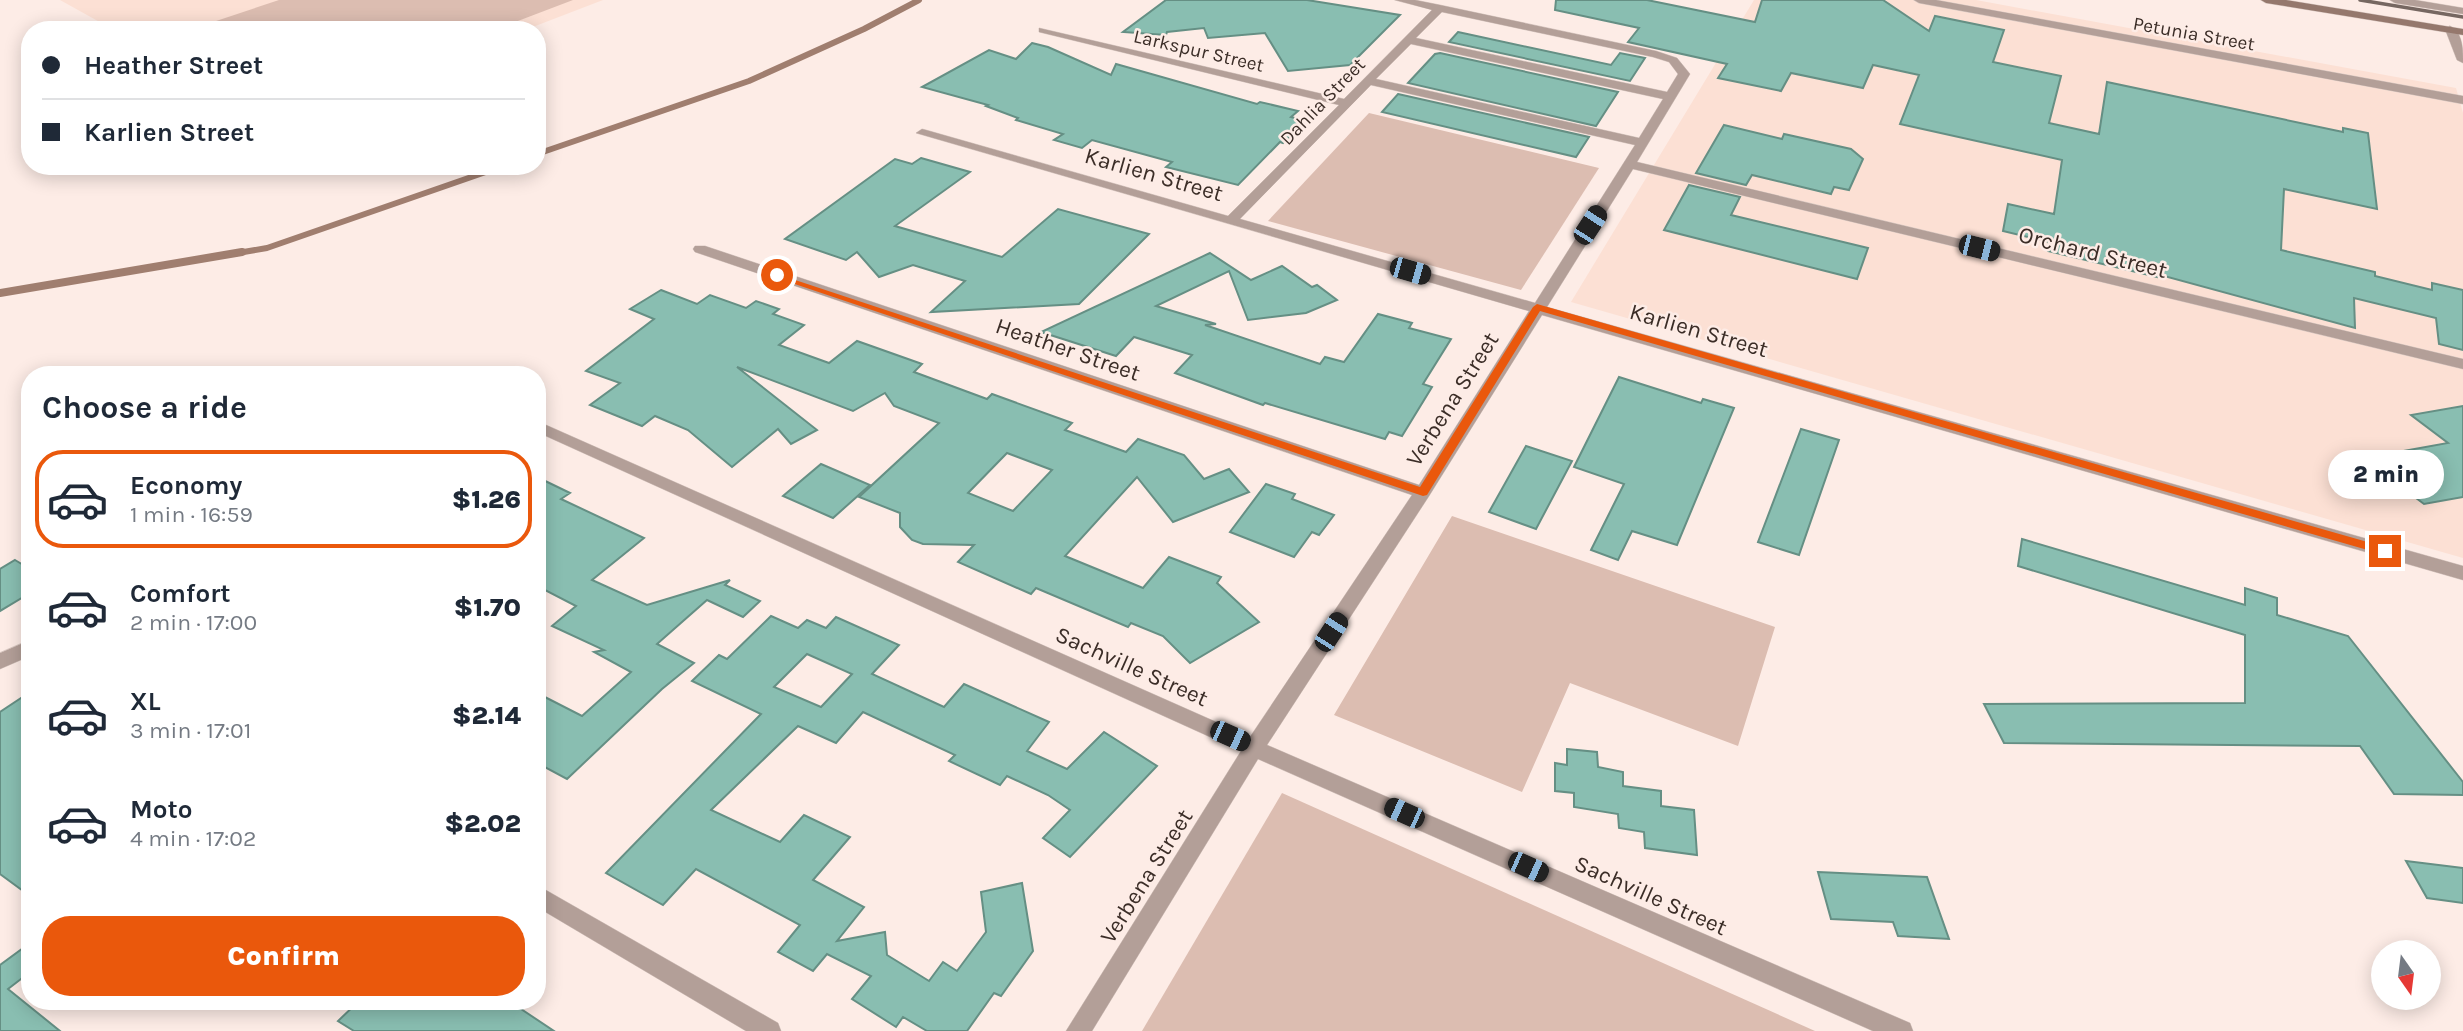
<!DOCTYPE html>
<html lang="en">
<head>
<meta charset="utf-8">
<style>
  body { margin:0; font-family:Karla,sans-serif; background:#f6f6f7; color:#1f2937; height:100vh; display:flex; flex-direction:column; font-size:26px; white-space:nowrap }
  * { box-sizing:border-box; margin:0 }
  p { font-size:23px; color:#747a83 }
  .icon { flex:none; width:38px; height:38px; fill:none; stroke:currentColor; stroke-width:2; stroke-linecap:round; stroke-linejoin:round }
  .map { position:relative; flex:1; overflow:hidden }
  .panel { position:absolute; left:21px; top:366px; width:525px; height:644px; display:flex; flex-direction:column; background:#fff; border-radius:28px; box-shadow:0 4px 18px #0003 }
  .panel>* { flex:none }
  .banner { position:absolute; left:21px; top:21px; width:525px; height:154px; border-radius:28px; box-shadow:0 4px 18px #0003; display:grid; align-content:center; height:154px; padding:0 21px; background:#fff }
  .needle { width:46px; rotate:166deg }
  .fabs { position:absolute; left:2371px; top:940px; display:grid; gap:14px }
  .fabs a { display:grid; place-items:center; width:70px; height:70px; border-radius:50%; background:#fff; box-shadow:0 4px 18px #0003; font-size:35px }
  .end { position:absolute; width:32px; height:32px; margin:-16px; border:9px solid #ea580c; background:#fff; box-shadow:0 0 0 4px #fff }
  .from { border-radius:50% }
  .bubble { position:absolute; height:49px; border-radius:24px; background:#fff; box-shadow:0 4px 18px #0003; font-size:23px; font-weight:800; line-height:49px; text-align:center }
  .car { position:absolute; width:21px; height:42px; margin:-21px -10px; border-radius:9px; box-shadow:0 0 5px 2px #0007; background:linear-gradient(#222 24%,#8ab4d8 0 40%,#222 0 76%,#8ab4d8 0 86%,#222 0) }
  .banner b { display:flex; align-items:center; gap:24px; height:66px; font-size:26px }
  .banner b+b { border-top:2px solid #e0e1e3 }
  .banner i { width:18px; height:18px; background:#1f2937 }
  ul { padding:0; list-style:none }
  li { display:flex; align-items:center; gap:21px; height:98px; margin:0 14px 10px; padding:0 7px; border:4px solid transparent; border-radius:28px }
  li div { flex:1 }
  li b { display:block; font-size:26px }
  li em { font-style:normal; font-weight:800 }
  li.current { border-color:#ea580c }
  li>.icon { width:63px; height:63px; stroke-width:1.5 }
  h2 { padding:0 21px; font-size:32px; line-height:84px }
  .action { display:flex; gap:14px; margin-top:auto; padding:14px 21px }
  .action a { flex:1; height:80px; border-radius:28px; background:#ea580c; color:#fff; font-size:28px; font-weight:800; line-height:80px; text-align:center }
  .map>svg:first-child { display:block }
  .built { fill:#fce0d4 }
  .green { fill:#dcbdb1 }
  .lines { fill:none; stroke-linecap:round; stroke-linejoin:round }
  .stream-far1 { stroke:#a07e6f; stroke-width:6 }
  .stream { stroke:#a07e6f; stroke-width:8 }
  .building { fill:#89beb1; stroke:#658f84; stroke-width:2; fill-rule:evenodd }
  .street-casing { stroke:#dacac4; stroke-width:1 }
  .secondary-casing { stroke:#dacac4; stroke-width:1 }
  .street { fill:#b39f98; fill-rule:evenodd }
  .secondary { fill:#95786d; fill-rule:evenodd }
  .rail { stroke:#766761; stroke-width:3.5 }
  .route { fill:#ea580c }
  .labels { text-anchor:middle; stroke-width:5; stroke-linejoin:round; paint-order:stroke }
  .far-street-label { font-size:19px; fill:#3b2d27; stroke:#fdece6 }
  .street-label { font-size:23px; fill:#3b2d27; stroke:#fdece6 }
</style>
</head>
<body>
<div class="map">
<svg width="2463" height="1031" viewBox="0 0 2463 1031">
  <rect width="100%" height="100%" fill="#fdece6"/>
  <g class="built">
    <polygon points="60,0 603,0 525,30 114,30"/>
    <polygon points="1754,0 1976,0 2456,88 2463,113 2463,558 1571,302"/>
  </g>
  <g class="green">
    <polygon points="279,0 573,0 494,30 189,30"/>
    <polygon points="1369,113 1599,168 1521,290 1268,221"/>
    <polygon points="1452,516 1775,627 1738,746 1570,683 1522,792 1334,715"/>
    <polygon points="1282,793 1815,1031 1142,1031"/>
  </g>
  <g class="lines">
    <g class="stream-far1">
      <polyline points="537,154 749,81 864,29 919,0"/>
      <polyline points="232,254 267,248 503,166"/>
    </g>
    <polyline class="stream" points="0,293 242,252"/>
  </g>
  <g class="building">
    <polygon points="1166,0 1307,0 1400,15 1350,65 1288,71 1265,33 1208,38 1204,28 1167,32 1166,35 1123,32"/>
    <polygon points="1556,0 1647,0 1755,22 1762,0 1883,0 1929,31 1935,16 2004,30 1993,62 2061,76 2049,123 2099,134 2107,82 2343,132 2343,128 2368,133 2377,209 2284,189 2281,250 2375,272 2375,276 2432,290 2432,283 2463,290 2463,350 2439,344 2436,318 2354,298 2355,328 2157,274 2157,277 2048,251 2049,242 2003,231 2008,204 2054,214 2062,160 1900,124 1919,75 1873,65 1863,88 1791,73 1781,91 1718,78 1727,64 1628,42 1639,28 1555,10"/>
    <polygon points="1458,32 1611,65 1620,53 1645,58 1630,81 1449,42"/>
    <polygon points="1032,43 1048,47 1111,75 1116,64 1257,104 1260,102 1298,111 1291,117 1306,121 1283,143 1280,142 1238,185 1166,167 1172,162 1092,140 1082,148 1054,140 1063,134 1016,120 1018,118 986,106 988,105 922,87 989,50 1016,59"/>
    <polygon points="1440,53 1618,92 1596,126 1408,83 1435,54"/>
    <polygon points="1398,94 1589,137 1576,157 1382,112"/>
    <polygon points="1724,125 1782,139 1784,134 1851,149 1863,159 1849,190 1834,187 1831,194 1752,175 1746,185 1696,173"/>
    <polygon points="921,158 970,172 895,226 1002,257 1058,209 1149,234 1079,304 931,312 965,281 913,265 879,277 857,252 846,260 785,239 895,159 912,164"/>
    <polygon points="1689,185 1740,197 1731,215 1868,248 1857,279 1664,230"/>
    <polygon points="1210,253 1251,280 1282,266 1312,287 1317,285 1337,300 1306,313 1248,320 1229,271 1156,306 1216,324 1205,325 1320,364 1325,357 1344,362 1378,314 1412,323 1409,328 1451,339 1423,384 1432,387 1402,436 1389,432 1385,439 1265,403 1263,405 1175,373 1192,355 1134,337 1116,356 1041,332"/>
    <path d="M661,290L697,304L710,295L746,308L756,301L779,309L773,314L804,325L779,345L829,363L857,341L922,364L914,372L987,399L992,394L1072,423L1065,430L1126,452L1138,439L1184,455L1204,479L1229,469L1249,492L1173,522L1137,477L1065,556L1143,588L1169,557L1221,577L1217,583L1259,622L1190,663L1163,636L1131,623L1128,627L1036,588L1031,594L958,562L974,545L923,544L912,540L900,527V513L859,497L939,423L894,406L885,393L853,411L737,367L817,430L791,444L778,429L732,467L688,430L655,416L642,426L590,405L620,383L586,371L654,319L630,309ZM1007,453L1052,470L1013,511L968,493Z"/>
    <polygon points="1619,377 1701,403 1703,399 1734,408 1677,545 1632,531 1618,560 1591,550 1624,484 1574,467"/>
    <polygon points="2463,406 2463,497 2424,504 2392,480 2432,473 2403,451 2448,443 2411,415"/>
    <polygon points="1801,429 1839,440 1799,555 1758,542"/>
    <polygon points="1526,446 1572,461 1536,529 1489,512"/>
    <polygon points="821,464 870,485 833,518 783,496"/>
    <polygon points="537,477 570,493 561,499 644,538 592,580 647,605 730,580 725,585 760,601 743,617 707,600 657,644 694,663 662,689 567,779 537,763 537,693 582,716 631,672 594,652 604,650 552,626 576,606 537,586"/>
    <polygon points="1266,484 1295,494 1292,499 1334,515 1319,535 1312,532 1294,557 1230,532"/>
    <polygon points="2022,539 2245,605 2245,588 2277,598 2277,615 2348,636 2463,782 2463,795 2394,794 2360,746 2004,743 1984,704 2245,703 2245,635 2018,566"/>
    <polygon points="15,560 30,569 30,593 0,611 0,569"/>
    <path d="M771,616L798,628L807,620L826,628L836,617L899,645L872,674L944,707L964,684L1049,722L1027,751L1067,769L1104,732L1157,766L1070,857L1043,838L1070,810L1048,795L1007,776L1000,785L949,761L955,755L863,712L836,743L798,726L711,810L780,842L804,815L850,837L813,880L864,907L837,941L885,932L887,955L929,981L943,962L957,971L986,932L981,892L1022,883L1033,951L1001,996L994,993L967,1031H927L903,1017L896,1027L852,999L871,976L827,954L813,971L778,952L800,925L696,869L663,905L606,873L761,714L692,681L719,655L727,659ZM807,654L852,674L821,707L774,687Z"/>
    <polygon points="30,692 30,896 0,874 0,712"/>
    <polygon points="1567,749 1597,752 1598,767 1623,772 1623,786 1661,791 1661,806 1694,810 1697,855 1645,848 1644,832 1619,828 1618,814 1574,807 1574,793 1555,791 1555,763 1567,765"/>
    <polygon points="2406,861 2463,868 2463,903 2427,898"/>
    <polygon points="1818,872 1927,877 1949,939 1898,936 1893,922 1831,919"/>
    <polygon points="30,943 30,972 8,989 60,1031 0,1031 0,965"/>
    <polygon points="359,1001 509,1001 554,1031 354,1031 338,1021"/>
  </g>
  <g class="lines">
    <defs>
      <g id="street">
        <path d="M1395,0H1415L1440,5L1656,51L1677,58L1690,74L1637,162L2463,359V369L1633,169L1547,307L2463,566V580L1542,315L1429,496L1267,745L1910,1023L1913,1031H1873L1258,759L1092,1031H1066L1241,751L537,432V421L1250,737L1412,495L695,252L693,249L695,246H705L1419,485L1529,311L916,133L922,129L926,130L1228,216L1339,105L1039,32V28L1344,99L1432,10ZM1442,12L1653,57L1669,62L1678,74L1667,92L1416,38ZM1411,44L1663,99L1639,138L1376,79ZM1371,85L1635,145L1535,303L1240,219Z"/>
        <polygon points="1914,0 1936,0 2463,96 2463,104 1919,3"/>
        <polygon points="2390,0 2415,0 2463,8 2463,14 2395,3"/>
        <path d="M2450,26C2463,32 2463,50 2463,63L2457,60L2445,29Z"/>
        <polygon points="30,640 30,656 0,669 0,653"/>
        <polygon points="537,885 778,1023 781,1031 746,1031 537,907"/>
      </g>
      <polygon id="secondary" points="2261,0 2286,0 2463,29 2463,35 2266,3"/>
    </defs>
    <use href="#street" class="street-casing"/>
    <use href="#secondary" class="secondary-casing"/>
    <use href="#street" class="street"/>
    <use href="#secondary" class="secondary"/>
    <polyline class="rail" points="2360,0 2463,17"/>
  </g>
  <polygon class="route" points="774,273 1420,487 1533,307 1537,304 2385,547 2391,551 2385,555 1540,311 1427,495 1423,496 774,277"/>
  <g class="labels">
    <g class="far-street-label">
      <text transform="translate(2194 33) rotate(10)" y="7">Petunia Street</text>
      <text transform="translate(1199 50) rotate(13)" y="7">Larkspur Street</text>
      <text transform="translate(1322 101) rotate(-46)" y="7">Dahlia Street</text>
    </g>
    <g class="street-label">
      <text transform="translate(1154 174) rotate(16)" y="8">Karlien Street</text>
      <text transform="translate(2093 252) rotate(14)" y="8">Orchard Street</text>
      <text transform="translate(1699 330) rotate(16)" y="8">Karlien Street</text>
      <text transform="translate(1068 349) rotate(19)" y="8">Heather Street</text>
      <text transform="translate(1452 399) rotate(-58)" y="8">Verbena Street</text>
      <text transform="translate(1132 666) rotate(24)" y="8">Sachville Street</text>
      <text transform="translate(1146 876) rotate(-58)" y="8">Verbena Street</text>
      <text transform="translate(1651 895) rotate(24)" y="8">Sachville Street</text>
    </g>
  </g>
</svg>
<div class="fabs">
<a><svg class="needle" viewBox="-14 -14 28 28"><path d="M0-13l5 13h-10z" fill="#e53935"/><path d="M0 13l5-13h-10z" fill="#747a83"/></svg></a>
</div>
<i class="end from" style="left:777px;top:275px"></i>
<i class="end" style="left:2385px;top:551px"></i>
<div class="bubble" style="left:2328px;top:450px;width:116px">2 min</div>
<i class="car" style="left:1590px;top:225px;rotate:33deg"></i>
<i class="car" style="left:1979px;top:248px;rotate:104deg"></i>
<i class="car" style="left:1410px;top:271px;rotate:106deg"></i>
<i class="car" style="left:1331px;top:632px;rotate:33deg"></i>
<i class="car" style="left:1230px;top:736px;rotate:114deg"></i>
<i class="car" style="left:1404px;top:813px;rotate:294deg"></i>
<i class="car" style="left:1528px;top:867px;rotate:114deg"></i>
<div class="banner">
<b><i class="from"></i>Heather Street</b>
<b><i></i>Karlien Street</b>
</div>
<section class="panel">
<h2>Choose a ride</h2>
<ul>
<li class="current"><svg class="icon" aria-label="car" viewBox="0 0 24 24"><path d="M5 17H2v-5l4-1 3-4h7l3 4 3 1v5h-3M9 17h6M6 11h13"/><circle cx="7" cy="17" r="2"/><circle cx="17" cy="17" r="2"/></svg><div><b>Economy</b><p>1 min · 16:59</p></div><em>$1.26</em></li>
<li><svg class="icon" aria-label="car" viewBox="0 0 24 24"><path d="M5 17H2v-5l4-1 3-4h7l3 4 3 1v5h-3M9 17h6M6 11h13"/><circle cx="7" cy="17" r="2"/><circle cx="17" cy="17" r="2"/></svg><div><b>Comfort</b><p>2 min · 17:00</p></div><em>$1.70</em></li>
<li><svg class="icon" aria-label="car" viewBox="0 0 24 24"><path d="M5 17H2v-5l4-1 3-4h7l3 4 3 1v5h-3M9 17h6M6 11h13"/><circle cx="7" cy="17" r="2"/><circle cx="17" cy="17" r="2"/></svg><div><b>XL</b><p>3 min · 17:01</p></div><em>$2.14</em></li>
<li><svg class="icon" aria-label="car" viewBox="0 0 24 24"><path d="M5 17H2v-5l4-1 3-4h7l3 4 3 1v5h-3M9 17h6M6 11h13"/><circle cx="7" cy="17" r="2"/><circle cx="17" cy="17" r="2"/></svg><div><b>Moto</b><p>4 min · 17:02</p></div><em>$2.02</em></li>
</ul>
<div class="action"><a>Confirm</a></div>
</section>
</div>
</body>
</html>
